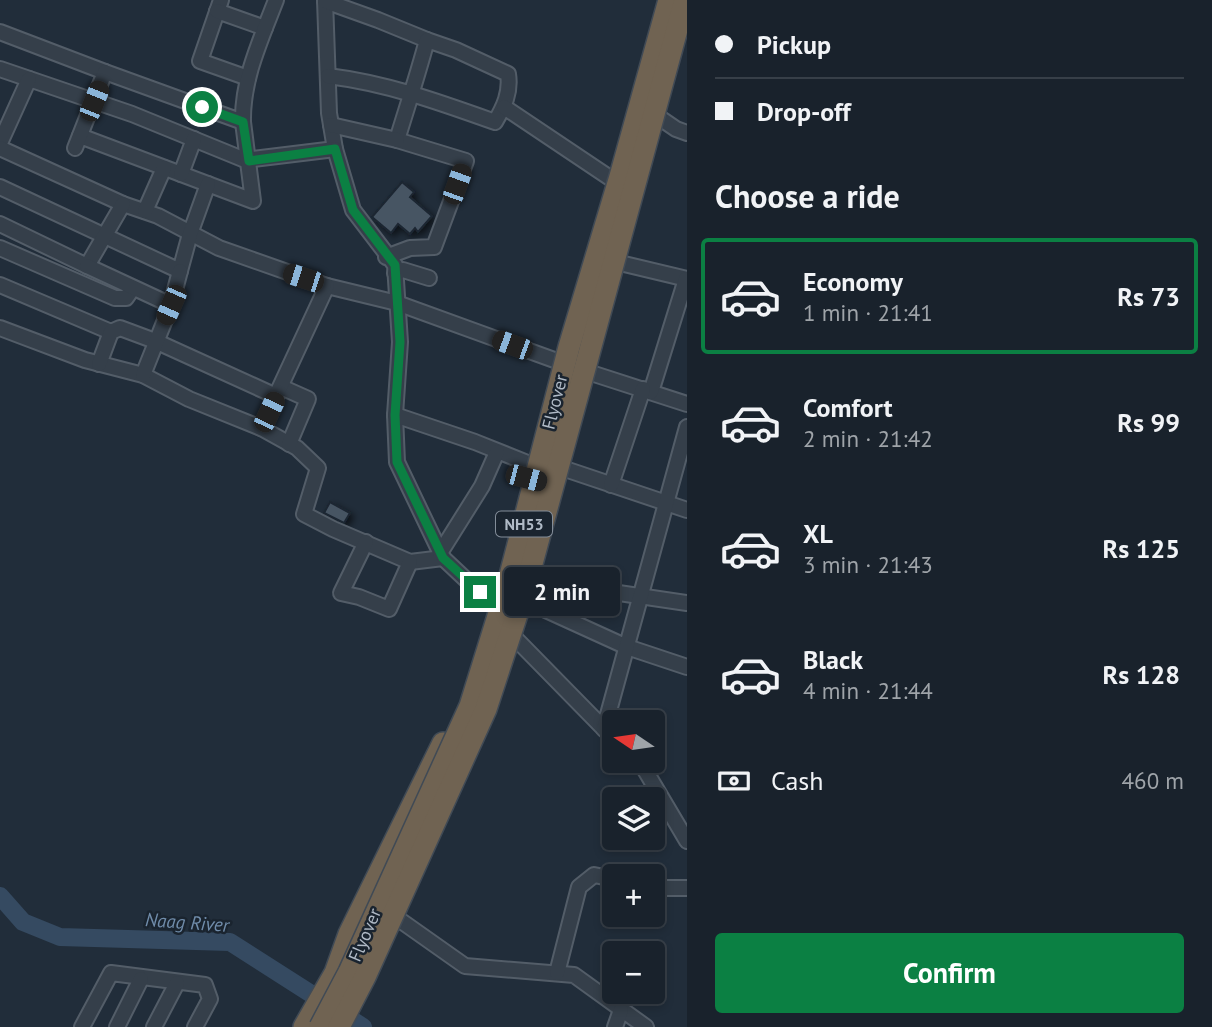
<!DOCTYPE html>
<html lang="en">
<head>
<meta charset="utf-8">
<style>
  body { margin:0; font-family:"PT Sans",sans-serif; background:#262f38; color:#f1f3f6; height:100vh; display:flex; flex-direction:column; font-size:26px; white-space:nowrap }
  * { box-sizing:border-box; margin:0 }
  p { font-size:23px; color:#9fa4a9 }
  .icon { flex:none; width:38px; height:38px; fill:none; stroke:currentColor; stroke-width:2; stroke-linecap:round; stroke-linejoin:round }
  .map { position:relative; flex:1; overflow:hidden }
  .details { display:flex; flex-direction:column; background:#19222c; width:525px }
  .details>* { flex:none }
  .top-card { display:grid; align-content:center; height:154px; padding:0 28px; background:#19222c }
  .needle { width:46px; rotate:283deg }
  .controls { position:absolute; left:602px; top:710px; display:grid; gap:14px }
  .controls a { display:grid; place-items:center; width:63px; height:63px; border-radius:7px; background:#19222c; box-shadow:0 4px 10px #0003,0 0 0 2px #373f48; font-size:35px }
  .end { position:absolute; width:32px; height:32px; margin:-16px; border:9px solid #0b8043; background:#fff; box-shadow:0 0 0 4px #fff }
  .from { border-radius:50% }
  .bubble { position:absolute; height:49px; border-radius:7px; background:#19222c; box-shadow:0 4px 10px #0003,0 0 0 2px #373f48; font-size:23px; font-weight:700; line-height:49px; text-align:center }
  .car { position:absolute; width:21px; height:42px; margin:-21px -10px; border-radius:9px; box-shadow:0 0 5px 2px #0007; background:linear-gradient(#222 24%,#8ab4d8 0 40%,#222 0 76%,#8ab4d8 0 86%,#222 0) }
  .top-card b { display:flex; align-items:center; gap:24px; height:66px; font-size:26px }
  .top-card b+b { border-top:2px solid #373f48 }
  .top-card i { width:18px; height:18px; background:#f1f3f6 }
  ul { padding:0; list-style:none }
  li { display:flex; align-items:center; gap:21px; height:116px; margin:0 14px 10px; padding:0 14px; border:4px solid transparent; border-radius:7px }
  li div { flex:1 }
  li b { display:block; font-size:26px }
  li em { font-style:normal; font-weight:700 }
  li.current { border-color:#0b8043 }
  li>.icon { width:63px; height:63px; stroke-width:1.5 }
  h2 { padding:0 28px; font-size:32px; line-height:84px }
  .pay { display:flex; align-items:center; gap:18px; height:77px; padding:0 28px; font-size:26px }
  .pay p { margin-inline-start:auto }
  .cta { display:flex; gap:14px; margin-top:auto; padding:14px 28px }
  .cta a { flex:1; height:80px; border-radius:7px; background:#0b8043; color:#fff; font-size:28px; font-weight:700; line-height:80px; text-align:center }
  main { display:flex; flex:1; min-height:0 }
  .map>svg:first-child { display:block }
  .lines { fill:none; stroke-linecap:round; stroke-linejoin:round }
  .river { stroke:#354a61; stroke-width:18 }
  .building { fill:#475463; stroke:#1c2631; stroke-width:2; filter:url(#shadow) }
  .minor-casing { stroke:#535d68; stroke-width:18 }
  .highway-casing { stroke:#404a55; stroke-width:24 }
  .minor { stroke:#353f4a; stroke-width:14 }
  .highway { stroke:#706352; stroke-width:21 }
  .highway-bridge-casing { stroke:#404a55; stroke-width:24; stroke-linecap:butt }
  .highway-bridge { stroke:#706352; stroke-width:21 }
  .route { stroke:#0b8043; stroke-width:9 }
  .labels { text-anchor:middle; stroke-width:5; stroke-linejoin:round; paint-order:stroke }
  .shield { fill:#1a242f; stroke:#838d99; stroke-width:2 }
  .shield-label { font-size:16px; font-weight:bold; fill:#b0bac6 }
  .street-label { font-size:18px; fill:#b0bac6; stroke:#1a242f }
  .water-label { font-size:19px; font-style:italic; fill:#708caa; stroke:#1a242f }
</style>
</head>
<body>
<main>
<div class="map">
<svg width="687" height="1027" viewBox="0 0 687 1027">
  <defs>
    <filter id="shadow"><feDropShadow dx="3.5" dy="3.5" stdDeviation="3.5" flood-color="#0009"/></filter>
  </defs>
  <rect width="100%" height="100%" fill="#212d3a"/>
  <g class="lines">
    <polyline class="river" points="0,896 23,922 60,937 230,942 363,1027"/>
  </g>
  <g class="building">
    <polygon points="402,182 414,192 410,197 432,216 418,232 415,228 410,234 398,224 391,233 372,217"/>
    <polygon points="330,502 350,513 344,523 324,513"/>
  </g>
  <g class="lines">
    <defs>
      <g id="minor">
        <polyline points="221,0 200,61 248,78"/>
        <polyline points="325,0 329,113 335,149 353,210 395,265 400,342 395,415 397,462 443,558 494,606 526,601 627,647 687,667"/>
        <polyline points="325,1 378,20 427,40"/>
        <polyline points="217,11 265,28"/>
        <polyline points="0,32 105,72"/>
        <polyline points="0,69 132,114 245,160 335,149"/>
        <path d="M328,76C386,83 439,102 495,122C504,107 511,92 508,74L456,50L427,40C418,74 407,107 397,140L466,161L434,247L410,248L386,257"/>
        <polyline points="504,107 613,180"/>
        <polyline points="657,116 676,129 687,133"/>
        <polyline points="331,125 397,140"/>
        <polyline points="80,136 253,201 243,122"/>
        <polyline points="0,143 29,79"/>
        <polyline points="0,148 123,204 158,216 219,248 327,286 397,303 557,361"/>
        <path d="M75,148L105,72L243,122C242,79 261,39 276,0"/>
        <polyline points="181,174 194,139"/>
        <polyline points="0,187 180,271 190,234 208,184"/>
        <polyline points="145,211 164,168"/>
        <polyline points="0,224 87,266 123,204"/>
        <polyline points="0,248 115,298 126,298 133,288"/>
        <polyline points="620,263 687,279"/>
        <polyline points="87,266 171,305"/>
        <polyline points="395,273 403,270 429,278"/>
        <polyline points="0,285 111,332"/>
        <polyline points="0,328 85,360 143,375 189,399 261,428 297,448 318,468 304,514 333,529 410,562 443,558"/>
        <polyline points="99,364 111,332 120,328 155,341 276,396"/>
        <polyline points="588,372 687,404"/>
        <polyline points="143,375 171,305 180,271"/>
        <polyline points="281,387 308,399 289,444"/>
        <polyline points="651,392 686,279"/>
        <polyline points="395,415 475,442 530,464"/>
        <polyline points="261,428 327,286"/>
        <polyline points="562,468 687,510"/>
        <polyline points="611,485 643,389"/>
        <polyline points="366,542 341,593 359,597 389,609 410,562"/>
        <polyline points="440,553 482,486 497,452"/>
        <polyline points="531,580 687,603"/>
        <polyline points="514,637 614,739"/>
        <polyline points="604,729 687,427"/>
        <polyline points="637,761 645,770 687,841"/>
        <polyline points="653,888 687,888"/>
        <polyline points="397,918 465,966 574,975 646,1027"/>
        <polyline points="557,973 579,887 594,875 614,879"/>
        <polyline points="82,1027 111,973 205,985 210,999 195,1027"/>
        <polyline points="117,1027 141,979"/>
        <polyline points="154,1027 177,983"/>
        <polyline points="615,1027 621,1010"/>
      </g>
      <polyline id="highway" points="304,1027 335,973 349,934 443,743"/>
    </defs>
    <use href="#minor" class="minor-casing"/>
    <use href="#highway" class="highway-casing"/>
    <use href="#minor" class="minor"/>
    <use href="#highway" class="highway"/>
    <defs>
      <g id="highway-bridge">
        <polyline points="320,1027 349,972 470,706 507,587 569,347 621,173 669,0"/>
        <polyline points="339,1027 365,977 486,709 524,593 685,0"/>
      </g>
    </defs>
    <use href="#highway-bridge" class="highway-bridge-casing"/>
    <use href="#highway-bridge" class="highway-bridge"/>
  </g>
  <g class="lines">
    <polyline class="route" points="202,107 243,122 249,161 335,149 353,210 395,265 400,342 395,415 397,462 443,558 480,592"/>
  </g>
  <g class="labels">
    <rect class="shield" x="496" y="511.5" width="56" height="25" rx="5"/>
    <g class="shield-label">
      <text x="524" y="530">NH53</text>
    </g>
    <g class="street-label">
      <text transform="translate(555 402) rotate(-76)" y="6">Flyover</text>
      <text transform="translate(365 935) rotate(-67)" y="6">Flyover</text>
    </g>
    <g class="water-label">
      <text transform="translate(187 922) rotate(4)" y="7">Naag River</text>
    </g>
  </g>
</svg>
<div class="controls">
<a><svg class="needle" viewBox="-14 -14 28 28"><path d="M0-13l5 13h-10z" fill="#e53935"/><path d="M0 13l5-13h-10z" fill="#9fa4a9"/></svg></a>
<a><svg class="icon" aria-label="layers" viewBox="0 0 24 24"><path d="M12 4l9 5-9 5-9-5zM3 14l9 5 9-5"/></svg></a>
<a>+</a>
<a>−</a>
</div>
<i class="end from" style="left:202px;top:107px"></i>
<i class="end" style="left:480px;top:592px"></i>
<div class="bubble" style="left:504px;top:567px;width:116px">2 min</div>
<i class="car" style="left:94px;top:101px;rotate:22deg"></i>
<i class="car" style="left:457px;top:184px;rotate:20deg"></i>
<i class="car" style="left:303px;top:278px;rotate:288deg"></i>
<i class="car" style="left:171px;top:305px;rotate:204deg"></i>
<i class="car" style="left:512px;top:345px;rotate:290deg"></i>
<i class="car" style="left:269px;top:412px;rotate:25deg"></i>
<i class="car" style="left:526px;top:478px;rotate:105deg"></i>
</div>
<section class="details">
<div class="top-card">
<b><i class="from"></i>Pickup</b>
<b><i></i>Drop-off</b>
</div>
<h2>Choose a ride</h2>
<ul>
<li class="current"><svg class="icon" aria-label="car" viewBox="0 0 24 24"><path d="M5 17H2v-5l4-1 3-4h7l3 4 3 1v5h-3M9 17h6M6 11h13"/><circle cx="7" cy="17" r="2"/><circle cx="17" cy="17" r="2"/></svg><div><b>Economy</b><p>1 min · 21:41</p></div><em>Rs 73</em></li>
<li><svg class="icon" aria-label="car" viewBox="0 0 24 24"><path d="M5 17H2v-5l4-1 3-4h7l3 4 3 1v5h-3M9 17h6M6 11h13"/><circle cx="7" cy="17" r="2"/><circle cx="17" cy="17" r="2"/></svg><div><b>Comfort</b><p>2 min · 21:42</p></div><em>Rs 99</em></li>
<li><svg class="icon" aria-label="car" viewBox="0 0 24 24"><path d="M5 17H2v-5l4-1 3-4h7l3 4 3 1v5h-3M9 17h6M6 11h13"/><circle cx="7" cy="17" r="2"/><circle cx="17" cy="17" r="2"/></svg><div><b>XL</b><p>3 min · 21:43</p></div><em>Rs 125</em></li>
<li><svg class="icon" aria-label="car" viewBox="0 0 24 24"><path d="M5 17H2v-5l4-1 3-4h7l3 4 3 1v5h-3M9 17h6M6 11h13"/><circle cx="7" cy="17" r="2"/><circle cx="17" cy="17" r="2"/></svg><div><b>Black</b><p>4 min · 21:44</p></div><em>Rs 128</em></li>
</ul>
<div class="pay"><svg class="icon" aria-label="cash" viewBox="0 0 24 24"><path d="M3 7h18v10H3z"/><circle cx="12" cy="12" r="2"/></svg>Cash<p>460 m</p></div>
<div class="cta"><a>Confirm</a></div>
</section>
</main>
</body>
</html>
